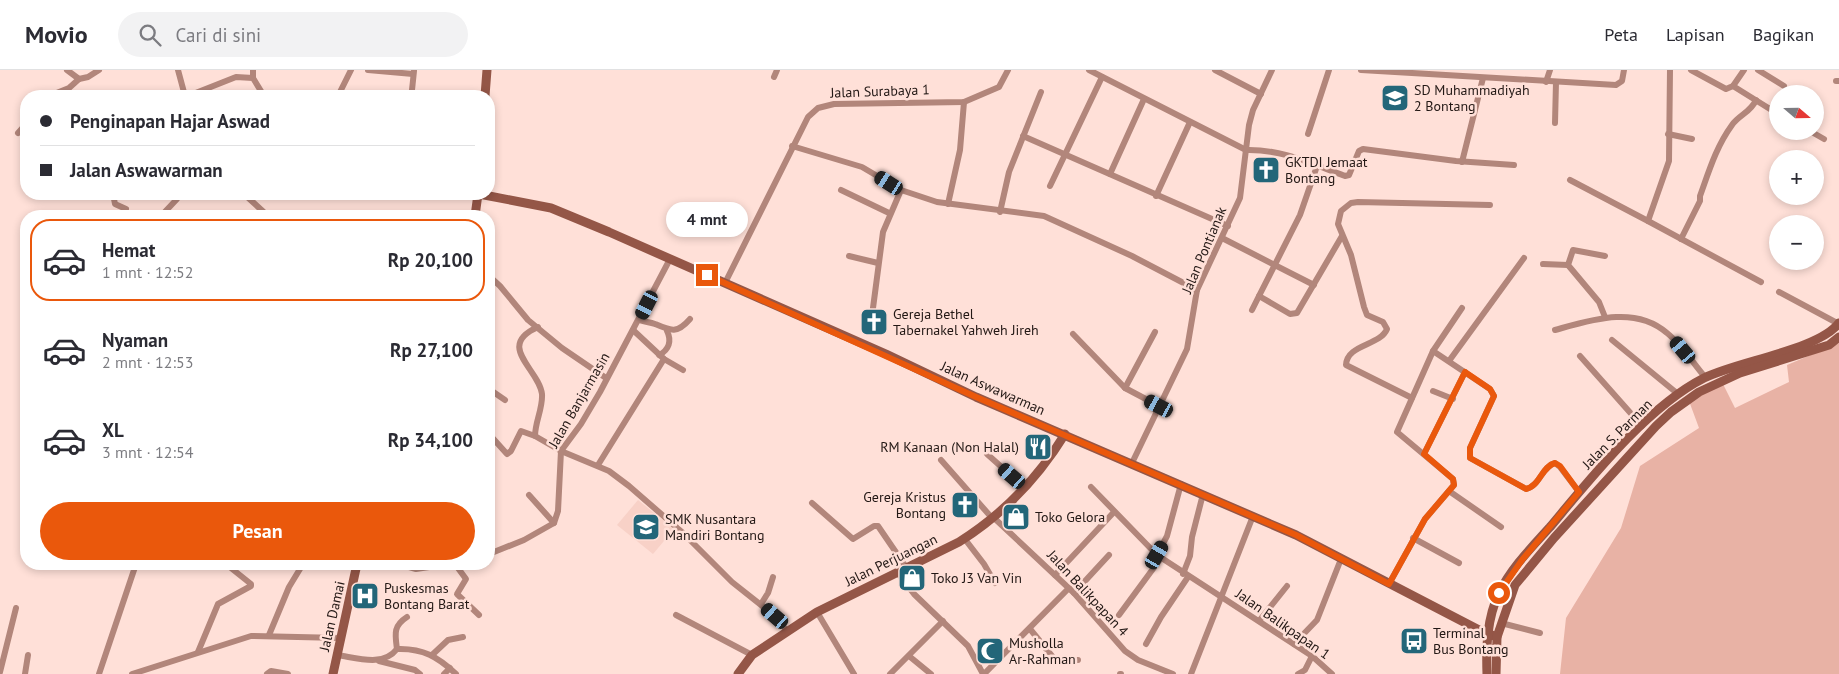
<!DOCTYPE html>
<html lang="id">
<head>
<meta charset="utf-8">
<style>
  body { margin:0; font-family:"PT Sans",sans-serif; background:#f2f2f3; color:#2b2b33; height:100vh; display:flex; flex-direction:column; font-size:19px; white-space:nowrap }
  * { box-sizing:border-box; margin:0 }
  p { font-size:16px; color:#7c7c81 }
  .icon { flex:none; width:28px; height:28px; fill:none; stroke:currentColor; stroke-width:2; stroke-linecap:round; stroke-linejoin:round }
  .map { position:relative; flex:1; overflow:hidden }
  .panel { position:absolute; left:20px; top:140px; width:475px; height:360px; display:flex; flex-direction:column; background:#fff; border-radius:20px; box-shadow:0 2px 8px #0003 }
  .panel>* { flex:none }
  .top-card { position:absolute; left:20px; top:20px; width:475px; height:110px; border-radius:20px; box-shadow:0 2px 8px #0003; display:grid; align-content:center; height:110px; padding:0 20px; background:#fff }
  .needle { width:32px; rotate:110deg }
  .tools { position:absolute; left:1769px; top:15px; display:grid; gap:10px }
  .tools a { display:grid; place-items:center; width:55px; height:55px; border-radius:50%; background:#fff; box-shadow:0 2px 8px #0003; font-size:25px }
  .end { position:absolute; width:22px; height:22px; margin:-11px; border:6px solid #ea580c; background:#fff; box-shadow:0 0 0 2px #fff }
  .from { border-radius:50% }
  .bubble { position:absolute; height:35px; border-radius:18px; background:#fff; box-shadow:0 2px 8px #0003; font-size:16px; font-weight:700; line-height:35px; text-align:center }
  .car { position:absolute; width:15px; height:30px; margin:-15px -8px; border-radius:6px; box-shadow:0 0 4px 1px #0007; background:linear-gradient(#222 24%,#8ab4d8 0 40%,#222 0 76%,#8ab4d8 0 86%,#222 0) }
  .top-card b { display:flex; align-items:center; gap:18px; height:48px; font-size:19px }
  .top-card b+b { border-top:1px solid #e1e1e2 }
  .top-card i { width:12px; height:12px; background:#2b2b33 }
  ul { padding:9px 0 0; list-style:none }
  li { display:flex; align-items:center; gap:15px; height:82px; margin:0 10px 8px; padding:0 10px; border:2px solid transparent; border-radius:20px }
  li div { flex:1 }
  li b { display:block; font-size:19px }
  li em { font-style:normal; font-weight:700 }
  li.on { border-color:#ea580c }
  li>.icon { width:45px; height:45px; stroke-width:1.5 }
  .action { display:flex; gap:10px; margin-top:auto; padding:10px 20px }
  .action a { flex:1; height:58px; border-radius:30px; background:#ea580c; color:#fff; font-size:20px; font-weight:700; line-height:58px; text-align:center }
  header { display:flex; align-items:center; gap:30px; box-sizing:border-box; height:70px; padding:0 25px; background:#fff; border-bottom:1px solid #e1e1e2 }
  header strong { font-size:24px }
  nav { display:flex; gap:28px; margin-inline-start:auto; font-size:18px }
  .search { width:350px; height:45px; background:#f2f2f3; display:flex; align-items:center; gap:12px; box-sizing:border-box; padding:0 18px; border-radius:28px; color:#7c7c81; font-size:19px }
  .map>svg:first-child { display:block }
  .built { fill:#f8d1c7 }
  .green { fill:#e8b2a5 }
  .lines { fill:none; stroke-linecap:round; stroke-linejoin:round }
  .street { stroke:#b2867b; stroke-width:6 }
  .secondary { stroke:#945647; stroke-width:9 }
  .route { stroke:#ea580c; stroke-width:6 }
  .labels { text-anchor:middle; stroke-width:5; stroke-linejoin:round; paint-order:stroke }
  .poi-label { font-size:14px; fill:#231815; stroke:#ffe0d8; text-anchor:start }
  .street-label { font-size:14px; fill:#231815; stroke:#ffe0d8 }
</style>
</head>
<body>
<header>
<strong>Movio</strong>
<div class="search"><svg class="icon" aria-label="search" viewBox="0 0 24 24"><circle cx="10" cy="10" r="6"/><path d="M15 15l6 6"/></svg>Cari di sini</div>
<nav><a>Peta</a><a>Lapisan</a><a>Bagikan</a></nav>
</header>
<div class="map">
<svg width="1839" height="604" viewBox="0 0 1839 604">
  <rect width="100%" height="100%" fill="#ffe0d8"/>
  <polygon class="built" points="638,430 674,459 653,484 617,455"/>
  <polygon class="green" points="1839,273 1839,604 1560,604 1566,548 1621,458 1640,396 1699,358 1689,331 1723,314 1735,338 1789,312 1787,295"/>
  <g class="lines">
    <g class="street">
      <polyline points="67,0 79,9 88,7 99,0"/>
      <polyline points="178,0 185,26"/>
      <polyline points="253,0 253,8"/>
      <polyline points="368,0 413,4"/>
      <path d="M1089,0L1246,80C1282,79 1312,94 1345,106L1349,105L1359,81L1363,79L1456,91L1514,95"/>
      <polyline points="1215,0 1261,24"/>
      <polyline points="1361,0 1616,15 1622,11 1624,0"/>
      <polyline points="1670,0 1669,91 1648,151 1761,212"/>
      <polyline points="1691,0 1726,19 1733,16 1744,0"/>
      <polyline points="1758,0 1784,16"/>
      <polyline points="774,7 777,0"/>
      <polyline points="1836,11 1839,11"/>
      <polyline points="1546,12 1550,0"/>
      <polyline points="1733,16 1778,44"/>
      <polyline points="412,20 414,1"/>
      <polyline points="49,26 69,18 79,9"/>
      <polyline points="188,26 236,7 253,8 264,26"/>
      <polyline points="338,26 351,0"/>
      <polyline points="1555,53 1556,12"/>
      <polyline points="1810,61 1824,69"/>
      <polyline points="18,63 26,54"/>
      <polyline points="1308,64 1329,0"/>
      <polyline points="1668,64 1692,69"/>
      <polyline points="1023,66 1228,156"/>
      <polyline points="792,76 862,97 901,120 937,132 1044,146 1132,186 1197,220"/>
      <polyline points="1462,92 1483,8"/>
      <polyline points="1317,96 1300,145 1259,226 1290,244 1297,243 1342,166"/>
      <polyline points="1110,104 1144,29"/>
      <polyline points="1570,110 1648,151"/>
      <polyline points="1050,116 1102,7"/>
      <polyline points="841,120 889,143"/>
      <polyline points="113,124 115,134 126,139"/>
      <polyline points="244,124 268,146"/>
      <polyline points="1156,126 1190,52"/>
      <polyline points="948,134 960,80 964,32"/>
      <polyline points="1000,142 1009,102 1041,22"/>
      <polyline points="161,146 177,129 178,124"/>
      <polyline points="1222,168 1314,215"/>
      <path d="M1681,169L1700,131V126C1709,101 1716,77 1732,55C1739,45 1751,42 1756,30"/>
      <polyline points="849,186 878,193"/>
      <polyline points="1543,194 1568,195"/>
      <polyline points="489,206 500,216 528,250 562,278 606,308"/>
      <polyline points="725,213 808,47 818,38 834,34 964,32 999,17 1008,0"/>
      <polyline points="1779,222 1839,254"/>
      <polyline points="873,238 883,162 901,120"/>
      <polyline points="1252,240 1259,226"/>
      <polyline points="1605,247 1599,232 1568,195 1573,180 1605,186"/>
      <path d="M639,250C644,252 650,252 655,254C671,261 677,264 690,249"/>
      <path d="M538,257C495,276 539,299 542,324C543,338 535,352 535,366L561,381L609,401L629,416L683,463L732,512L775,546L787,561"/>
      <path d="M1555,260C1591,250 1635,235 1667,263C1682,275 1693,293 1705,307"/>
      <polyline points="1073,264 1125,318 1159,336"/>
      <polyline points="1612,270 1678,324"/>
      <polyline points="1433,281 1462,238"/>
      <path d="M659,285C669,280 672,271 667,261"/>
      <polyline points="1580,286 1642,356"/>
      <polyline points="664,289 683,300"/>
      <polyline points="1449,291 1524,188"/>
      <polyline points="1125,318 1155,262"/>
      <polyline points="489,319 505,330"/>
      <polyline points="1433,321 1453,329"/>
      <path d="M1412,328L1346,295C1347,274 1380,276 1387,259L1383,252L1367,245L1364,237L1351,185L1338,154L1341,141L1351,133L1358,132L1490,135"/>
      <polyline points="489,364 507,384 511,381 521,361 535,366"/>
      <polyline points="987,384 1025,418"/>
      <polyline points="1424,384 1465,302"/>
      <polyline points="941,390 992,448"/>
      <polyline points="1132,393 1187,279 1197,220 1240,128 1249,55 1253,40 1272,0"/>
      <polyline points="598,395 664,289 633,260"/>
      <polyline points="1091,417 1157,485 1312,586 1332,604"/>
      <polyline points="1449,421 1501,457"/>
      <polyline points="529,425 554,453"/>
      <polyline points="812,433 853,469 874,456 878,456 906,497"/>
      <polyline points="993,447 1074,523 1125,581 1138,590 1173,604"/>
      <polyline points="964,468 984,494 995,513"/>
      <polyline points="1413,468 1459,493"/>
      <polyline points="489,484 524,470 554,453 558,441 561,381 581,354 600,322 670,189"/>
      <polyline points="1157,485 1167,466 1181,414"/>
      <polyline points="399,494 416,499 449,494"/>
      <polyline points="455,494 466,509 457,524 479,545"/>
      <polyline points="897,502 914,524 968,576 983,604"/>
      <polyline points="1183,504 1190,486 1192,467 1203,424"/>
      <polyline points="1055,505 1114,442"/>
      <path d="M1389,514L1425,449L1454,415L1453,409L1397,362L1433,281L1490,319L1494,326L1470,378V388L1526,419C1540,416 1542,396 1555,393L1560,397L1579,422"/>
      <polyline points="1074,523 1109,485"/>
      <polyline points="761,534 768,523 773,507"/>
      <polyline points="817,542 854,604"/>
      <polyline points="676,545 752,585"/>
      <polyline points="1119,545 1161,488"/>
      <polyline points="1259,551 1287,516"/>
      <polyline points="1501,553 1540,563"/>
      <polyline points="1030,559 1056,591 1078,590"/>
      <polyline points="269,565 289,517 303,494"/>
      <polyline points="1146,574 1161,547 1188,507"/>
      <polyline points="1294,574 1317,550 1341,489"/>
      <path d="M397,579C395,564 393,556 407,547"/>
      <polyline points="198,582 218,534 251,516 251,514 226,494"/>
      <path d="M337,585C358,588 383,597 397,579C423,578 438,587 456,604"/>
      <polyline points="432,585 448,570 463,567"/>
      <polyline points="909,586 931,604"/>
      <polyline points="379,591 415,600 420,604"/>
      <polyline points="0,602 16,538"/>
      <polyline points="25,604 28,585"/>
      <polyline points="99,604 136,494"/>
      <polyline points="132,604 251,566 341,568"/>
      <polyline points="267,604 271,601 288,604"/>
      <polyline points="444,604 450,598"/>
      <polyline points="890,604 943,551"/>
      <polyline points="984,604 1069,518"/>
      <polyline points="1120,604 1121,604"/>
      <polyline points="1191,604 1253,446"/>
      <polyline points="1298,604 1305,600 1312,586"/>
    </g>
    <g class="secondary">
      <polyline points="485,26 487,0"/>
      <polyline points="479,124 551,138 609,162 886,284 976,327 1296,465 1481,561 1497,567"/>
      <polyline points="475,146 478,124"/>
      <polyline points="333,604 357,494"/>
      <path d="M738,604L752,585L817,542L959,472C1002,445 1038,408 1065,364"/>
      <path d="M1487,604C1486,577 1487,548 1499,523C1511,498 1532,477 1550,457C1591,408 1647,337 1704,308C1738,291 1819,280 1839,253"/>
      <polyline points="1496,604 1497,567 1515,515 1554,468 1656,356 1671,342 1699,322 1740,303 1829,275 1839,267"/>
    </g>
  </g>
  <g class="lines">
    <path class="route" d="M707,205L976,327L1296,465L1389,514L1425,449L1454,415L1453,409L1424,384L1465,302L1490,319L1494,326L1470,378V388L1526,419C1540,416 1542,396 1555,393L1560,396L1579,422L1522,490L1499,523"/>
  </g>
  <defs>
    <symbol id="school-square" viewBox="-11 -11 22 22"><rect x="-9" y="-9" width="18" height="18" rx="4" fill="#236679" stroke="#ffe0d8"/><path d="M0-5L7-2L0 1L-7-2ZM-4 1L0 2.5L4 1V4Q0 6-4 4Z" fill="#fff"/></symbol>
    <symbol id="church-square" viewBox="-11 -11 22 22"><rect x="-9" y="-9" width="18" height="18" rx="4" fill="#236679" stroke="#ffe0d8"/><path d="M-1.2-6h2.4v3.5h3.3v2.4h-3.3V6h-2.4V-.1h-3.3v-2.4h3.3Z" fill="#fff"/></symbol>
    <symbol id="restaurant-square" viewBox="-11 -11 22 22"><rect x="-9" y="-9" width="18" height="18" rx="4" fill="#236679" stroke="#ffe0d8"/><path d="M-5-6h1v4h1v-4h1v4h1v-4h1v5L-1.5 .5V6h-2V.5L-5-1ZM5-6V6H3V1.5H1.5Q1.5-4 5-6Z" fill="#fff"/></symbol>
    <symbol id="shop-square" viewBox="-11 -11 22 22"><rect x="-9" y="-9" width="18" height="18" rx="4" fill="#236679" stroke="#ffe0d8"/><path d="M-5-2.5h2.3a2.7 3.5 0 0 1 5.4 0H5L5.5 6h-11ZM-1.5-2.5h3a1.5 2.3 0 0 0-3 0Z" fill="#fff"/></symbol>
    <symbol id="hospital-square" viewBox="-11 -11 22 22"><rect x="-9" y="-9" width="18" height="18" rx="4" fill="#236679" stroke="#ffe0d8"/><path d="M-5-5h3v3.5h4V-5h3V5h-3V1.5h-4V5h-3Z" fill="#fff"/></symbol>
    <symbol id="bus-square" viewBox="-11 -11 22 22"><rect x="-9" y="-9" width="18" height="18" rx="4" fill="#236679" stroke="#ffe0d8"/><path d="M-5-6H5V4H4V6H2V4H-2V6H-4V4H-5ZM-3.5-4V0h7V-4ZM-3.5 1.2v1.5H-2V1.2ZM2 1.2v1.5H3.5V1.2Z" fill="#fff"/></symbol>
    <symbol id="mosque-square" viewBox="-11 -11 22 22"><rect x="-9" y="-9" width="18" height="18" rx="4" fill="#236679" stroke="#ffe0d8"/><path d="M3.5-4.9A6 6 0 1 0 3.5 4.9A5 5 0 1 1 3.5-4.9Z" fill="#fff"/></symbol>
  </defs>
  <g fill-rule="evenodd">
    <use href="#school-square" x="1379" y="12" width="32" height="32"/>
    <use href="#church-square" x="1250" y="84" width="32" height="32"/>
    <use href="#church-square" x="858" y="236" width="32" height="32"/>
    <use href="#restaurant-square" x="1022" y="361" width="32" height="32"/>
    <use href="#church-square" x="949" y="419" width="32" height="32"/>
    <use href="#shop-square" x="1000" y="431" width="32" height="32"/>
    <use href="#school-square" x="630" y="441" width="32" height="32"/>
    <use href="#shop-square" x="896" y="492" width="32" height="32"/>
    <use href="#hospital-square" x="349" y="510" width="32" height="32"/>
    <use href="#bus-square" x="1398" y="555" width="32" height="32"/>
    <use href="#mosque-square" x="974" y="565" width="32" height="32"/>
  </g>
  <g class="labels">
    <g class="poi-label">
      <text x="1414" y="25">SD Muhammadiyah<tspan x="1414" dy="16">2 Bontang</tspan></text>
      <text x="1285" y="97">GKTDI Jemaat<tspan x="1285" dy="16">Bontang</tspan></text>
      <text x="893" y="249">Gereja Bethel<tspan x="893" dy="16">Tabernakel Yahweh Jireh</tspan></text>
      <text x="1019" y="382" text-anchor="end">RM Kanaan (Non Halal)</text>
      <text x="946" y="432" text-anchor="end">Gereja Kristus<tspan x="946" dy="16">Bontang</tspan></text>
      <text x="1035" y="452">Toko Gelora</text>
      <text x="665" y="454">SMK Nusantara<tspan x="665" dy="16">Mandiri Bontang</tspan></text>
      <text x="931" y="513">Toko J3 Van Vin</text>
      <text x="384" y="523">Puskesmas<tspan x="384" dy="16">Bontang Barat</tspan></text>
      <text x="1433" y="568">Terminal<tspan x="1433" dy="16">Bus Bontang</tspan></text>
      <text x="1009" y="578">Musholla<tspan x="1009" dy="16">Ar-Rahman</tspan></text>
    </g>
    <g class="street-label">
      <text transform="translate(880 21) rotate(-2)" y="5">Jalan Surabaya 1</text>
      <text transform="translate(1204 180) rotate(-67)" y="5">Jalan Pontianak</text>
      <text transform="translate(993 318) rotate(24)" y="5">Jalan Aswawarman</text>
      <text transform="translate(579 330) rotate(-60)" y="5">Jalan Banjarmasin</text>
      <text transform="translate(1617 364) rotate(-45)" y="5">Jalan S. Parman</text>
      <text transform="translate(891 490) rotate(-26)" y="5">Jalan Perjuangan</text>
      <text transform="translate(1088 523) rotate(47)" y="5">Jalan Balikpapan 4</text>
      <text transform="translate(332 546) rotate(-77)" y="5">Jalan Damai</text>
      <text transform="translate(1283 554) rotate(35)" y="5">Jalan Balikpapan 1</text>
    </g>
  </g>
</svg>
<div class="tools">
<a><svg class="needle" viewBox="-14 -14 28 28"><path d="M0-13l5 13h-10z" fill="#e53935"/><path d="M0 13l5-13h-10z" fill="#7c7c81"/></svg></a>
<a>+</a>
<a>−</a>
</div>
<i class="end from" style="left:1499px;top:523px"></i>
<i class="end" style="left:707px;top:205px"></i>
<div class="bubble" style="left:666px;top:132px;width:82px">4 mnt</div>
<i class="car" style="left:889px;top:113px;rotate:302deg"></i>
<i class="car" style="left:647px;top:235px;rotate:207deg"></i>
<i class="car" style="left:1683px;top:280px;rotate:320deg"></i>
<i class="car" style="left:1159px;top:336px;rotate:298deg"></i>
<i class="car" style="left:1012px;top:406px;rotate:311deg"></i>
<i class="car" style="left:1157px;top:485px;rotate:30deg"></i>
<i class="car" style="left:775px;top:546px;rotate:311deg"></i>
<div class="top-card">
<b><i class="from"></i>Penginapan Hajar Aswad</b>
<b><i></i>Jalan Aswawarman</b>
</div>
<section class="panel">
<ul>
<li class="on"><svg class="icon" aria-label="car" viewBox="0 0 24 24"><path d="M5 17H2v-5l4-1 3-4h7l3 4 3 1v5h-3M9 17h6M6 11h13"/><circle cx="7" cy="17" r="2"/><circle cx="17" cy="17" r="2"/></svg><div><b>Hemat</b><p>1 mnt · 12:52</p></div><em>Rp 20,100</em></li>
<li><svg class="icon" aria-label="car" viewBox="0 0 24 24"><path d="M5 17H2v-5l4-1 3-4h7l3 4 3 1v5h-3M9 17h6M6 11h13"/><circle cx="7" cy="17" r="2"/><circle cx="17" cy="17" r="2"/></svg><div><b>Nyaman</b><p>2 mnt · 12:53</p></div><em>Rp 27,100</em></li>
<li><svg class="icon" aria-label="car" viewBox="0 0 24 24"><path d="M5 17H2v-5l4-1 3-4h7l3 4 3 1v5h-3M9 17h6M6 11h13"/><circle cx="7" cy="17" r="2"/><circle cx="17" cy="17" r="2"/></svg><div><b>XL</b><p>3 mnt · 12:54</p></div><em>Rp 34,100</em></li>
</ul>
<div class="action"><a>Pesan</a></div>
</section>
</div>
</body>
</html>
